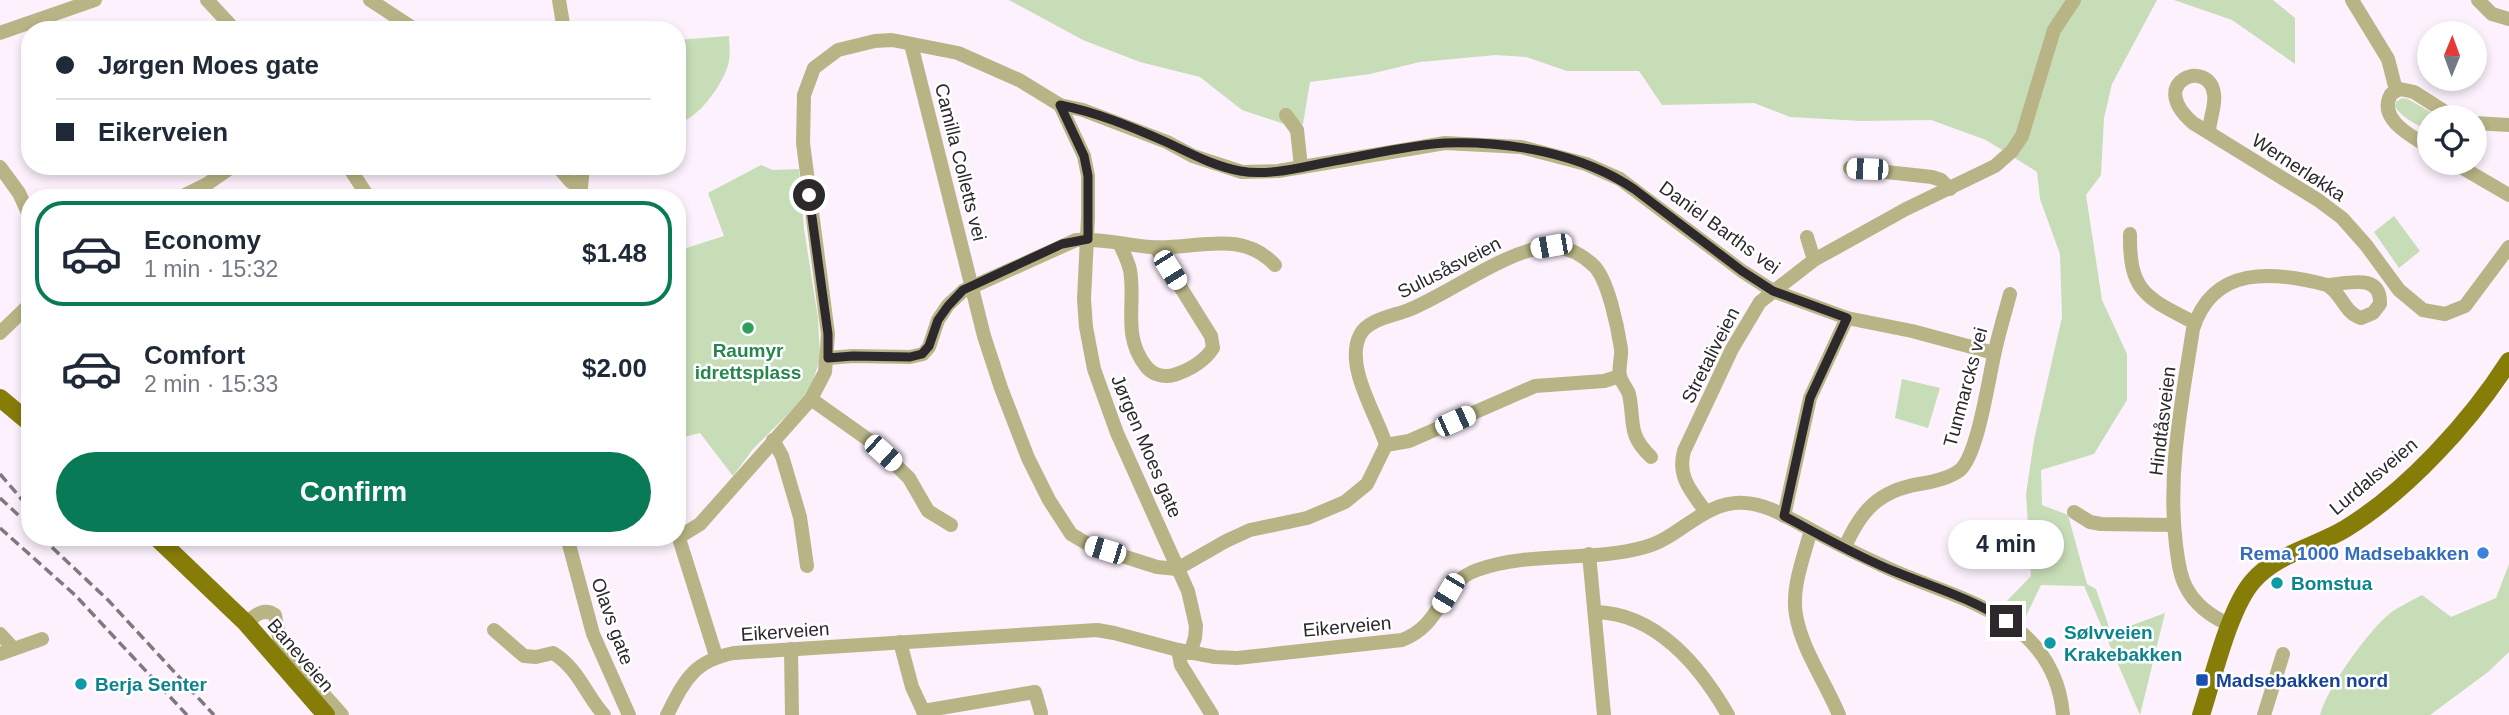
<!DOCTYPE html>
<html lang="en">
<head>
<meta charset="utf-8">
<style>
  body { margin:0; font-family:Helvetica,sans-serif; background:#f2f2f3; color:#1f2937; height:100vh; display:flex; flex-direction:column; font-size:26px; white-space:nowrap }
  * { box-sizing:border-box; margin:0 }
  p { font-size:23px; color:#747a83 }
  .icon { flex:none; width:38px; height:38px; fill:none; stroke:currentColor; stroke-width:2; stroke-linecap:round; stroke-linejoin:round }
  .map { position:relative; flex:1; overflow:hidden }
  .details { position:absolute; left:21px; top:189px; width:665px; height:357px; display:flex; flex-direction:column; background:#fff; border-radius:28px; box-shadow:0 4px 10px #0003 }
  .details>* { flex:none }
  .banner { position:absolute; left:21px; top:21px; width:665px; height:154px; border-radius:28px; box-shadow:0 4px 10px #0003; display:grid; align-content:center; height:154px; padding:0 35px; background:#fff }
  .needle { width:46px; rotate:1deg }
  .tools { position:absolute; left:2417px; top:21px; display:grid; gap:14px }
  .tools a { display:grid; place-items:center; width:70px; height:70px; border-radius:50%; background:#fff; box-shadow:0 4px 10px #0003; font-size:35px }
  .end { position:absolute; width:32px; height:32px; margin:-16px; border:9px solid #2c282c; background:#fff; box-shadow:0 0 0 4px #fff }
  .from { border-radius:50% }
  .bubble { position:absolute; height:49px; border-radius:24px; background:#fff; box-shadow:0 4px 10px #0003; font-size:23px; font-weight:800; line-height:49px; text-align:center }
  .car { position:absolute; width:21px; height:42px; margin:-21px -10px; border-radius:9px; box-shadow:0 0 5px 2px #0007; background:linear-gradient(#fff 24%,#345 0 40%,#fff 0 76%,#345 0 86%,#fff 0) }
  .banner b { display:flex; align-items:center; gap:24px; height:66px; font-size:26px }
  .banner b+b { border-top:2px solid #e0e1e3 }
  .banner i { width:18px; height:18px; background:#1f2937 }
  ul { padding:12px 0 0; list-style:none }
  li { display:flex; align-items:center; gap:21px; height:105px; margin:0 14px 10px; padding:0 21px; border:4px solid transparent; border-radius:28px }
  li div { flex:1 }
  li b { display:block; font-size:26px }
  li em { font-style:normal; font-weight:800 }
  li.current { border-color:#087a56 }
  li>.icon { width:63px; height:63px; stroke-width:1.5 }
  .cta { display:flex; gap:14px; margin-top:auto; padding:14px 35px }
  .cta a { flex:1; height:80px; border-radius:42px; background:#087a56; color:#fff; font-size:28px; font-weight:800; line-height:80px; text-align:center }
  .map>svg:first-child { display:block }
  .green { fill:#c7ddb8 }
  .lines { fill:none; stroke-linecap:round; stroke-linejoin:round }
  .minor { stroke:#b8b485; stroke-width:14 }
  .major { stroke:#867c08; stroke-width:18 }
  .rail { stroke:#7e787f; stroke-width:3.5; stroke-dasharray:10 5; stroke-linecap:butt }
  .route { stroke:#2c282c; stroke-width:9 }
  .leisure-dot { fill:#2e9e5b; stroke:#fff; stroke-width:2.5 }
  .shop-dot { fill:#3f7fe0; stroke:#fff; stroke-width:2.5 }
  .culture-dot { fill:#0f9aa8; stroke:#fff; stroke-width:2.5 }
  .transit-dot { fill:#1a4fb4; stroke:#fff; stroke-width:2.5 }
  .labels { text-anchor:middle; stroke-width:5; stroke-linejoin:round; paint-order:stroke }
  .street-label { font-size:19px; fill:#2c282c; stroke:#fff }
  .leisure-label { font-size:19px; font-weight:bold; fill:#27864d; stroke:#fff }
  .shop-label { font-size:19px; font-weight:bold; fill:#366cbe; stroke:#fff; text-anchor:end }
  .culture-label { font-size:19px; font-weight:bold; fill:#0d838f; stroke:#fff; text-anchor:start }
  .transit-label { font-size:19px; font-weight:bold; fill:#164399; stroke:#fff; text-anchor:start }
</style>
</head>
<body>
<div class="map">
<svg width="2509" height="715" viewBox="0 0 2509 715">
  <rect width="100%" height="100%" fill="#fcf1fd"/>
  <g class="green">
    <polygon points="1009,0 2157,0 2112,84 2104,118 2101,175 2086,195 2102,300 2127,354 2127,400 2094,454 2041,470 2042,505 2068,515 2087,584 2096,589 2111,633 2165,613 2140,715 2084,586 2041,585 2024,620 2003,605 2031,576 2026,494 2034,440 2062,317 2060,254 2040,199 2037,172 1986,140 1931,120 1861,121 1790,117 1754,103 1662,105 1639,71 1567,71 1526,57 1496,55 1420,62 1370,74 1310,82 1303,124 1287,125 1242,110 1200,77 1140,62 1083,40"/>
    <polygon points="2174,0 2273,0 2295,18 2295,64 2232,20"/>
    <path d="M729,36C729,45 731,56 728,65C723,84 697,121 677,123V40Z"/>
    <path d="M2402,98L2408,99L2439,117H2429V130C2416,125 2403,118 2395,107L2396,102Z"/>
    <polygon points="761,165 773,170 799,169 804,229 818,318 820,359 809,393 753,449 733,476 700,433 677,439 677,251 724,236 708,193"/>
    <polygon points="2394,216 2420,251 2399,268 2374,232"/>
    <polygon points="1902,379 1940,388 1928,428 1895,418"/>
    <path d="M2509,564V652L2488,672L2430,715H2320C2327,688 2367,633 2388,615C2398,607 2411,601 2422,595L2451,617L2496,598Z"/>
  </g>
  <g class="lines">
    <g class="minor">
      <polyline points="207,0 235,30"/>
      <polyline points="370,0 416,30"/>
      <polyline points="559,0 564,30"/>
      <polyline points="2352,0 2388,59 2396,90"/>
      <polyline points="2478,0 2492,14 2509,19"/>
      <polyline points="0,33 95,0"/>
      <polyline points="911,44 984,336 1001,388 1028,458 1049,500 1071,534 1091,546 1157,567 1177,569 1226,541 1250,530 1307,518 1345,502 1367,484 1386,445"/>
      <polyline points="1060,105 1083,110 1167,142 1193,156 1242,172 1278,171 1445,143 1521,147 1586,164 1620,179 1742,271 1773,291 1847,318 1912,331 1994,353"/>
      <polyline points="1286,115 1297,130 1301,167"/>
      <polyline points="2474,123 2509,125"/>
      <path d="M2209,133C2209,120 2216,106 2214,94C2209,57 2145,82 2193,123L2318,200L2342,218L2366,245L2399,290L2423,310L2445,314L2465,306L2509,247"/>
      <path d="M2429,147C2411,136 2377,119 2391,94L2400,89L2414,92L2453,117"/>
      <polyline points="2454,163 2509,195"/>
      <polyline points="348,166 369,198"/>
      <polyline points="557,166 571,182 581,185"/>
      <polyline points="0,167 19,193 30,217"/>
      <polyline points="1850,168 1932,177 1941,180 1950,189"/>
      <polyline points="179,198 207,184 233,166"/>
      <polyline points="580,198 583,166"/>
      <path d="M2130,234C2129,293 2147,298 2195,323"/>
      <polyline points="1807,237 1814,260"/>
      <path d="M1120,244C1123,252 1128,261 1130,270C1136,303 1122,335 1145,365C1151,374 1162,378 1174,375C1189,370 1204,362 1213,348L1211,336L1156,248"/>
      <polyline points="0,333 30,304"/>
      <path d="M828,358L853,356L910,357L923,354L929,347L938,320L948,305L963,291L1076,240C1101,238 1126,245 1151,247C1196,250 1240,228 1275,265"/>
      <polyline points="811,399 873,443 909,478 928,511 951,525"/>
      <polyline points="773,440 782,456 800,517 807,566"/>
      <path d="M1386,445C1377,415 1344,366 1360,335C1367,320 1392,316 1406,311C1448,295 1508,248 1550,247C1566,246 1581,254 1593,265C1608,278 1618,329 1621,349C1622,357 1618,368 1620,376C1621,382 1627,388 1629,394C1635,423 1627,434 1651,457"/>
      <polyline points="1386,445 1409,441 1535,386 1604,381 1620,376"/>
      <path d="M1706,512C1691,491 1677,477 1684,451L1732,349L1760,302L1814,260L1906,209L1995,166L2012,151L2022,136L2054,30L2074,0"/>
      <polyline points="2074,512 2090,522 2101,524 2174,525"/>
      <polyline points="1784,516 1810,398 1847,318"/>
      <path d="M1811,530C1804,556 1791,588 1796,615C1802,650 1826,683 1839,715"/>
      <polyline points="677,532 716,656"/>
      <polyline points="567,537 593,634 629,715"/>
      <polyline points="679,537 700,524 811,399 825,372 828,334 803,143 804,95 814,68 838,50 875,41 892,40 958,53 1019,80 1060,105 1084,156 1088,176 1088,217 1084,299 1086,327 1094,369 1117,433 1188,591 1196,626 1195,638 1190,653"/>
      <path d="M1845,547C1861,510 1879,491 1919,484C1932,482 1950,478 1960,470C1978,455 1989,376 1995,351C1999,332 2005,313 2010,294"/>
      <polyline points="1589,554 1604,715"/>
      <path d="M1595,612C1656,613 1700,666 1728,715"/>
      <path d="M246,623C255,616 263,607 275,615L280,642L286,652L342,715"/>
      <path d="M2230,625C2212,617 2195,605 2186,587C2179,574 2178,559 2176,545C2167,473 2182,401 2193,329C2213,265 2273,271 2327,285C2342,293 2344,313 2361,318L2373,313L2380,304C2381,272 2347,284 2327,285"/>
      <path d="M494,630L524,656L536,657L553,653C578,668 586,695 604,715"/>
      <polyline points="0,634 13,648"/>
      <polyline points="900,642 912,687 925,715"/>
      <polyline points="791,649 792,715"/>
      <polyline points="1178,650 1181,665 1212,715"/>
      <polyline points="0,654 42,639"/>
      <polyline points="923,711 1035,692 1041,713"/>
      <path d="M667,715C685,680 693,661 734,653L1097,630L1114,633L1178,650L1215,657L1237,658L1402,640C1444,624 1438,584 1477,570C1529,551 1593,562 1645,547C1680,538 1704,500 1745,503C1767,504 1788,518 1808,528C1831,541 1855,553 1879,564C1925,587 1977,597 2017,629C2045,651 2060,680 2063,715"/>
      <polyline points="2264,715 2283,654"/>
    </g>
    <g class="major">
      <polyline points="0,398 30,423"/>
      <polyline points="156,537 246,623 326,715"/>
      <path d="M2201,715C2213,679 2229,608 2253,581C2276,554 2315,547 2345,529C2407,491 2470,422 2509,361"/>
    </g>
    <g class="rail">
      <polyline points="0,474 30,509"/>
      <polyline points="0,498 30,526"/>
      <polyline points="0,528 75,595 187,715"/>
      <polyline points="41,537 108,600 214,715"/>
    </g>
  </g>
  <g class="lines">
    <path class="route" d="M809,195L828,334V358L853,356L910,357L922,354L929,346L938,320L948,306L963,290L1062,244L1088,239V176L1084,156L1060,105C1096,112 1132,127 1166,142C1190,153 1213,166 1240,171C1272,177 1308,165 1340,160C1374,154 1410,145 1445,143C1509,141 1581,153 1634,189L1742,271L1773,291L1847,318L1810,398L1784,516C1820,535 1858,557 1896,572C1933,587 1973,599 2006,621"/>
  </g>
  <circle class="leisure-dot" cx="748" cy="328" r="7"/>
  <circle class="shop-dot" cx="2483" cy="553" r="7"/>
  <g class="culture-dot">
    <circle cx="2277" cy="583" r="7"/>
    <circle cx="2050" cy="643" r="7"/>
    <circle cx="81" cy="684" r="7"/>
  </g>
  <rect class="transit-dot" x="2195" y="673" width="14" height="14" rx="3.5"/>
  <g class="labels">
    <g class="street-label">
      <text transform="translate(961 162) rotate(76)" y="7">Camilla Colletts vei</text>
      <text transform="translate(2299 167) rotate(33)" y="7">Wernerløkka</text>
      <text transform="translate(1720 227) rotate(36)" y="7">Daniel Barths vei</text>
      <text transform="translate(1449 267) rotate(-27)" y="7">Sulusåsveien</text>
      <text transform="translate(1710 355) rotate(-63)" y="7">Stretaliveien</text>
      <text transform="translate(1965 387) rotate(-75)" y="7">Tunmarcks vei</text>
      <text transform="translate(2162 421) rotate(-83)" y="7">Hindtåsveien</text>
      <text transform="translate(1147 446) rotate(67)" y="7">Jørgen Moes gate</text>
      <text transform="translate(2373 476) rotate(-40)" y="7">Lurdalsveien</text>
      <text transform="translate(613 621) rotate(70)" y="7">Olavs gate</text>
      <text transform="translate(1347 626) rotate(-5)" y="7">Eikerveien</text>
      <text transform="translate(785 631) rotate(-4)" y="7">Eikerveien</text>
      <text transform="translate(301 655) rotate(49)" y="7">Baneveien</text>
    </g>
    <g class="leisure-label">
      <text x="748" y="357">Raumyr<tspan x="748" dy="22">idrettsplass</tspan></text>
    </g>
    <g class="shop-label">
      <text x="2469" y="560">Rema 1000 Madsebakken</text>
    </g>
    <g class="culture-label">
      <text x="2291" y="590">Bomstua</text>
      <text x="2064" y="639">Sølvveien<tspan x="2064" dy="22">Krakebakken</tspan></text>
      <text x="95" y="691">Berja Senter</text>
    </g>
    <g class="transit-label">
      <text x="2216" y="687">Madsebakken nord</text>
    </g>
  </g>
</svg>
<div class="tools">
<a><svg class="needle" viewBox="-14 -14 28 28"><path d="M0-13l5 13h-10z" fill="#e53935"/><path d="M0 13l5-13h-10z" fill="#747a83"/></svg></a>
<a><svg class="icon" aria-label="locate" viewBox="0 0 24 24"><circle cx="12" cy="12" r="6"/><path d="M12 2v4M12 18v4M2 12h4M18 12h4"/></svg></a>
</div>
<i class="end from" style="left:809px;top:195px"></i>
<i class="end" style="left:2006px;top:621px"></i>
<div class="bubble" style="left:1948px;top:520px;width:116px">4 min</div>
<i class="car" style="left:1867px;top:169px;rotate:272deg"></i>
<i class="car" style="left:1551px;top:246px;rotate:260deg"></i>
<i class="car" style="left:1170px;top:270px;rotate:148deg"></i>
<i class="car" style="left:1455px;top:421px;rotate:66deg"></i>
<i class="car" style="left:883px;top:453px;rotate:132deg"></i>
<i class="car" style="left:1105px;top:550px;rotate:287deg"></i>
<i class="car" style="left:1448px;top:593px;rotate:211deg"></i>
<div class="banner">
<b><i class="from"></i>Jørgen Moes gate</b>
<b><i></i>Eikerveien</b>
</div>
<section class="details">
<ul>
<li class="current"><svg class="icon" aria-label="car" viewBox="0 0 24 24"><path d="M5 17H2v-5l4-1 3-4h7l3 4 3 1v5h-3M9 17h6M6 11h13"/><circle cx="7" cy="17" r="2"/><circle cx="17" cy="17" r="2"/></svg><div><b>Economy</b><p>1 min · 15:32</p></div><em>$1.48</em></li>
<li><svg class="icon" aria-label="car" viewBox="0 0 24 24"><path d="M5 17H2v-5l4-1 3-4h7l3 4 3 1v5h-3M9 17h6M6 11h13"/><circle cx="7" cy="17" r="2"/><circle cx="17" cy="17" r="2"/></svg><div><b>Comfort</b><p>2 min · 15:33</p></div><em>$2.00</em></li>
</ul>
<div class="cta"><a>Confirm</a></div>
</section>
</div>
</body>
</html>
